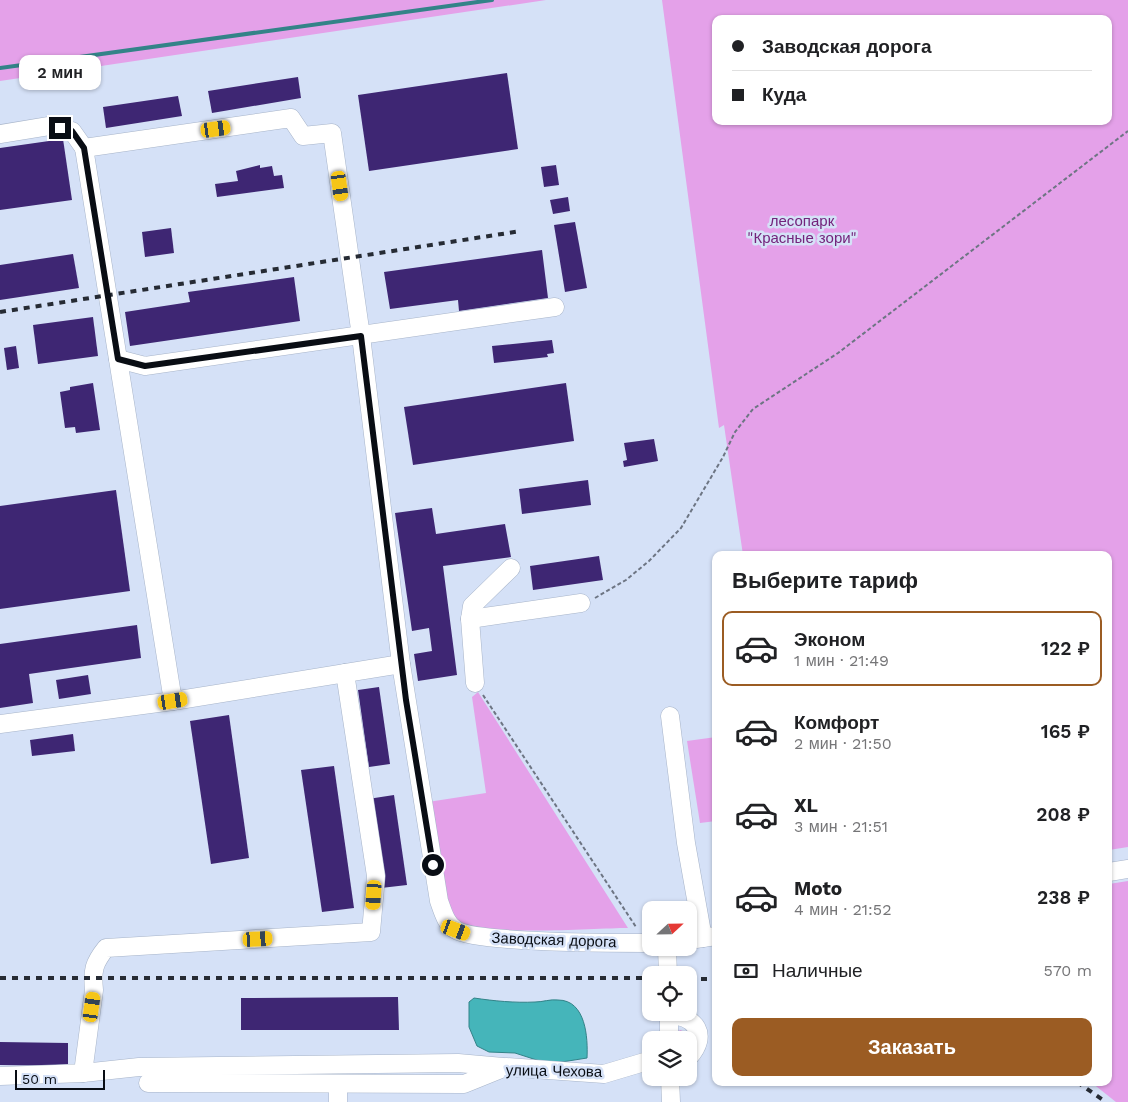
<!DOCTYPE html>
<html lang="ru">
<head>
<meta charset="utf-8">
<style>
  body { margin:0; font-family:"Work Sans",sans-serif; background:#f6f6f6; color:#202124; height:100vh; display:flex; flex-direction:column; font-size:19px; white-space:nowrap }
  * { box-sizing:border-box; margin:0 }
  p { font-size:16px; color:#757577 }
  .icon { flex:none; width:28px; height:28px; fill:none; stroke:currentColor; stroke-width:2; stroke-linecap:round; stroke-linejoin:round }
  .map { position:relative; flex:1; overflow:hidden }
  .sheet { position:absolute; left:712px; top:551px; width:400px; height:535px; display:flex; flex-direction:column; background:#fff; border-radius:10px; box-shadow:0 1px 4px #0004 }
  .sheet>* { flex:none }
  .guide { position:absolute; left:712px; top:15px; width:400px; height:110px; border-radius:10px; box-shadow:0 1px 4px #0004; display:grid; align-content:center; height:110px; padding:0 20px; background:#fff }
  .needle { width:32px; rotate:68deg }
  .buttons { position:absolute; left:642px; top:901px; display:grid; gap:10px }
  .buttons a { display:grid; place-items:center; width:55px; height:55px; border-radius:10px; background:#fff; box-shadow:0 1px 4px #0004; font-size:25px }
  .scale { position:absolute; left:15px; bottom:12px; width:90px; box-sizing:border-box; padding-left:5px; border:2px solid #090d14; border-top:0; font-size:14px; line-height:18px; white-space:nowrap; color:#090d14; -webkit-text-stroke:4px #d5e1f7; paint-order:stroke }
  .end { position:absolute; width:22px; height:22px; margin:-11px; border:6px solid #090d14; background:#fff; box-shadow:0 0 0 2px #fff }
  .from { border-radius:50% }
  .bubble { position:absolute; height:35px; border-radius:10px; background:#fff; box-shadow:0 1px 4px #0004; font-size:16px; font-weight:600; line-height:35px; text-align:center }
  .car { position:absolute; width:15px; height:30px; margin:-15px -8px; border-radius:6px; box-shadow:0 0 4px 1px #0007; background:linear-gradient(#f5c518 24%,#345 0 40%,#f5c518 0 76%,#345 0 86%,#f5c518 0) }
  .guide b { display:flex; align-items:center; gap:18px; height:48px; font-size:19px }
  .guide b+b { border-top:1px solid #e0e0e0 }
  .guide i { width:12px; height:12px; background:#202124 }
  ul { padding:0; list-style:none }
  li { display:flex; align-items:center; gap:15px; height:75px; margin:0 10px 8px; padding:0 10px; border:2px solid transparent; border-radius:10px }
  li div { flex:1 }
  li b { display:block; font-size:19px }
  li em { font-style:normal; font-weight:600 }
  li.active { border-color:#9b5c23 }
  li>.icon { width:45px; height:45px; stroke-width:1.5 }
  h2 { padding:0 20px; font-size:22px; line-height:60px }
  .pay { display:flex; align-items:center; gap:12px; height:55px; padding:0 20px; font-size:19px }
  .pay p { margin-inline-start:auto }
  .primary-button { display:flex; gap:10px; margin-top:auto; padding:10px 20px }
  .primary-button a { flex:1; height:58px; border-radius:10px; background:#9b5c23; color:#fff; font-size:20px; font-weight:600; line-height:58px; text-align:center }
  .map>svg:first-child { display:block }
  .green { fill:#e4a1e9; fill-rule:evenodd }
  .water { fill:#45b5ba; stroke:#338388 }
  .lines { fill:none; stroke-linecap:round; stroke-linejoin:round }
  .stream { stroke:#338388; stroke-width:4 }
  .building { fill:#3e2673 }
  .minor-casing { stroke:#a7b4c9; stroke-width:19 }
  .path { stroke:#6d7583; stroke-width:2; stroke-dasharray:4 2.5; stroke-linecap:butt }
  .minor { stroke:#fff; stroke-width:18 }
  .rail { stroke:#262b34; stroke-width:4; stroke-dasharray:6 6; stroke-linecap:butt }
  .route { stroke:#090d14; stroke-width:6 }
  .labels { text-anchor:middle; stroke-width:5; stroke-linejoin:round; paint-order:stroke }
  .park-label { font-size:15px; fill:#73237b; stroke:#d5e1f7 }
  .street-label { font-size:15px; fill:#090d14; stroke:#d5e1f7 }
</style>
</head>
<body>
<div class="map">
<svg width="1128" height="1102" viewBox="0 0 1128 1102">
  <rect width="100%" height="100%" fill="#d5e1f7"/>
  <g class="green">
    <polygon points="0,0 546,0 0,81"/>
    <path d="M662,0H1128V847L1109,850V555H743L724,425L719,428ZM716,19H1109V121H716Z"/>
    <path d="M478,692L628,928C594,928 483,937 459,921C451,915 447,906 443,898L428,802L486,793L472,697Z"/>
    <polygon points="716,737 716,821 700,823 687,741"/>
    <polygon points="1128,881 1128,1102 1116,1102 1092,1083 1109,1082 1109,884"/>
    <polygon points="680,1030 690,1034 689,1044 689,1040 676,1040 676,1034"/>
  </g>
  <path class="water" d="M474,998C494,1001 515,1003 535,1002C543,1002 550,999 558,1000C586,1000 588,1038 587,1058L549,1064L515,1053L489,1052L477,1046L469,1027V1002Z"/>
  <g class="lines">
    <polyline class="stream" points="0,68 492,0"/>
  </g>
  <g class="building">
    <polygon points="507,73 518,149 369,171 358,95"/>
    <polygon points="298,77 301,98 212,113 208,91"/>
    <polygon points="178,96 182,116 106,128 103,107"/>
    <polygon points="63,139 72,200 0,210 0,148"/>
    <polygon points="260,165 260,168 272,166 274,176 282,175 284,188 217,197 215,184 238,181 236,171"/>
    <polygon points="556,165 559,185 544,187 541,167"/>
    <polygon points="568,197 570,211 553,214 550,200"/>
    <polygon points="575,222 587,288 565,292 554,225"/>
    <polygon points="171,228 174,253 145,257 142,232"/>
    <polygon points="542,250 548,298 459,311 458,300 390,309 384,272"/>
    <polygon points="73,254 79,288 0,300 0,265"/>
    <polygon points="294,277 300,321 130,346 125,312 190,302 188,292"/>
    <polygon points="93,317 98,356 38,364 33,325"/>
    <polygon points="552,340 554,353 547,354 548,357 494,363 492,346"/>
    <polygon points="16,346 19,368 7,370 4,348"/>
    <polygon points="93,383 100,430 76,433 75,427 65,428 60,392 70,390 70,387"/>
    <polygon points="566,383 574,441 413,465 404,407"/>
    <polygon points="654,439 658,461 624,467 623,461 627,460 624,443"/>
    <polygon points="588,480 591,505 522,514 519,489"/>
    <polygon points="116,490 130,591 0,609 0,506"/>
    <polygon points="432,508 436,534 505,524 511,557 443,566 457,675 418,681 414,654 432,651 429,628 412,631 395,513"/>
    <polygon points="599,556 603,580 533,590 530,566"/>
    <polygon points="137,625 141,658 29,674 33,703 0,708 0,644"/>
    <polygon points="88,675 91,694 59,699 56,680"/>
    <polygon points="379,687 390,764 369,767 358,690"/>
    <polygon points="229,715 249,858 211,864 190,721"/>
    <polygon points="73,734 75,751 32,756 30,740"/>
    <polygon points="334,766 354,908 322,912 301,770"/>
    <polygon points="394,795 407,885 381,888 368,799"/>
    <polygon points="398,997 399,1030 241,1030 241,998"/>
    <polygon points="0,1042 68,1043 68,1066 0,1065"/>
  </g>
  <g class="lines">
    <defs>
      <g id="minor">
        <polygon points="291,118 303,136 332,133 361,336 401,664 173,701 84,148"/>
        <polyline points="0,134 49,126 72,131 84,148"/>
        <polyline points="118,359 145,366 555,307"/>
        <polyline points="470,619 581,603"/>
        <path d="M401,664L439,901C443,912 446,924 456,930C476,943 620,943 651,943"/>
        <polyline points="475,683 470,619 472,606 511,568"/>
        <polyline points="670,716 686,843 703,938"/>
        <polyline points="0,724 173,701"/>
        <polyline points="1109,872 1128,869"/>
        <polyline points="689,940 716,936"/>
        <polyline points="667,948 668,975"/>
        <polyline points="669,1012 669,1040"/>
        <path d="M669,1015C696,1016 709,1035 689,1057"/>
        <polyline points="83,1073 139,1067 458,1063 503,1067"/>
        <path d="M0,1076L83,1073L94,990C92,970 94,963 106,948L371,932L376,876L345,673"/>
        <polyline points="670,1078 671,1102"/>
        <polyline points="148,1083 464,1084 506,1067 604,1074 651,1060"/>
        <polyline points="338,1102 338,1086"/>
      </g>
    </defs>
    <use href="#minor" class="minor-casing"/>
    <g class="path">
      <polyline points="595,598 626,580 649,561 681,528 723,457 735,432 753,409 838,353 1128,131"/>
      <polyline points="483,695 636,927"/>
    </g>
    <use href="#minor" class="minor"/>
    <g class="rail">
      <polyline points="0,312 521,231"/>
      <polyline points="0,978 651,978"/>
      <polyline points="689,979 716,979"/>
      <polyline points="1077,1082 1106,1102"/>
    </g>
  </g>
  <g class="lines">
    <polyline class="route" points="60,128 72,131 84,148 118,359 145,366 361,336 406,700 433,865"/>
  </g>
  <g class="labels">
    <g class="park-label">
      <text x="802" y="226">лесопарк<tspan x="802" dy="17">"Красные зори"</tspan></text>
    </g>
    <g class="street-label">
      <text transform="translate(554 940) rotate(2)" y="5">Заводская дорога</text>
      <text transform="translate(554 1071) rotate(1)" y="5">улица Чехова</text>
    </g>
  </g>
</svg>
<div class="buttons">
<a><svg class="needle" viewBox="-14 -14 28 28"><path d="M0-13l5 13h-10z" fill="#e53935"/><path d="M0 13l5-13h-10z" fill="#757577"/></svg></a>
<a><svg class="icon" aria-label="locate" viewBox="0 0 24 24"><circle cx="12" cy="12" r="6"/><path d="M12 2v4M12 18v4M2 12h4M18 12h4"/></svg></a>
<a><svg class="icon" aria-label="layers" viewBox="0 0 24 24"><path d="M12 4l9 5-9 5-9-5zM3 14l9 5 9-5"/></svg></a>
</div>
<div class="scale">50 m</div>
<i class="end from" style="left:433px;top:865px"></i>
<i class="end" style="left:60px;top:128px"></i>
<div class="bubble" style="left:19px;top:55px;width:82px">2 мин</div>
<i class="car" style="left:216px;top:129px;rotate:82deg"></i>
<i class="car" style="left:340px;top:186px;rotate:172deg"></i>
<i class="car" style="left:173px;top:701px;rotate:81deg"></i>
<i class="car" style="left:374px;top:895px;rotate:184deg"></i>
<i class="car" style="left:456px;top:930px;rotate:110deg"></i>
<i class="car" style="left:258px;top:939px;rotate:87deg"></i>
<i class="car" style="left:92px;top:1007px;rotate:8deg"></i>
<div class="guide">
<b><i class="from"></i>Заводская дорога</b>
<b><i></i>Куда</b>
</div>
<section class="sheet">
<h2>Выберите тариф</h2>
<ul>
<li class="active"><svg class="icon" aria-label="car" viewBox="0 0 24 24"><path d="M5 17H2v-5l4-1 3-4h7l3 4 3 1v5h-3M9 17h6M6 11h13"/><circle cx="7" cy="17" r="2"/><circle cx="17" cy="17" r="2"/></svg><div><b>Эконом</b><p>1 мин · 21:49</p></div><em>122 ₽</em></li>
<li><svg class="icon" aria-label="car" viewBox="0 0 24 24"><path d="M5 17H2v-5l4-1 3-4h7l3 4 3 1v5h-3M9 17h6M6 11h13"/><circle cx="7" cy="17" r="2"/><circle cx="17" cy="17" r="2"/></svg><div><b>Комфорт</b><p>2 мин · 21:50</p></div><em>165 ₽</em></li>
<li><svg class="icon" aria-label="car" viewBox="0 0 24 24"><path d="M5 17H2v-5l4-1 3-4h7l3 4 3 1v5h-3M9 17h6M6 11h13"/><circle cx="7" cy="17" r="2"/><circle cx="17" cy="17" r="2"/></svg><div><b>XL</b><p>3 мин · 21:51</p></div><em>208 ₽</em></li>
<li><svg class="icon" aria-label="car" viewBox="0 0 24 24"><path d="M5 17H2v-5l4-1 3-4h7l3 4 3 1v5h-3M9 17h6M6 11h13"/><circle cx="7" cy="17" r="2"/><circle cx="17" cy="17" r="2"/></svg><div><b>Moto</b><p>4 мин · 21:52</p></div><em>238 ₽</em></li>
</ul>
<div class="pay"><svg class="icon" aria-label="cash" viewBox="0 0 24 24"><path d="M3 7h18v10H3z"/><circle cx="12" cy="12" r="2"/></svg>Наличные<p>570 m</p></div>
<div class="primary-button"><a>Заказать</a></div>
</section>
</div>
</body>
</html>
